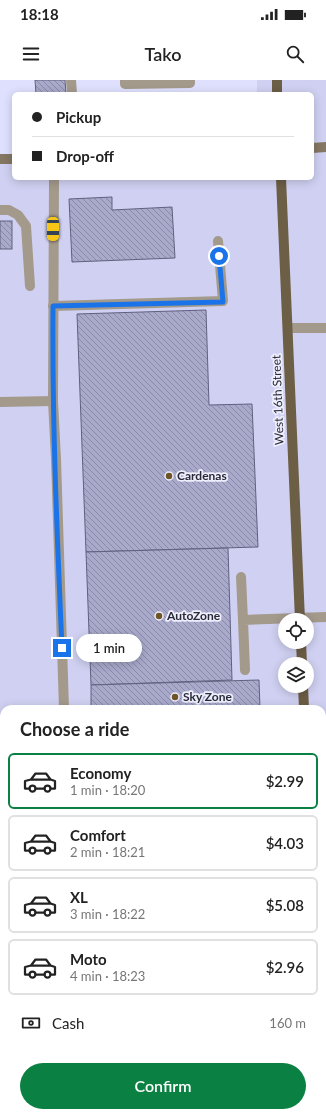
<!DOCTYPE html>
<html lang="en">
<head>
<meta charset="utf-8">
<style>
  body { margin:0; font-family:Lato,sans-serif; background:#f6f6f6; color:#222; height:100vh; display:flex; flex-direction:column; font-size:15px; white-space:nowrap }
  * { box-sizing:border-box; margin:0 }
  p { font-size:13px; color:#767676 }
  .icon { flex:none; width:22px; height:22px; fill:none; stroke:currentColor; stroke-width:2; stroke-linecap:round; stroke-linejoin:round }
  .map { position:relative; flex:1; overflow:hidden }
  .sheet { position:absolute; left:0px; top:625px; width:326px; height:412px; display:flex; flex-direction:column; background:#fff; border-radius:12px 12px 0 0; box-shadow:0 2px 10px #0003 }
  .sheet>* { flex:none }
  .hud { position:absolute; left:12px; top:12px; width:302px; height:88px; border-radius:6px; box-shadow:0 2px 10px #0003; display:grid; align-content:center; height:88px; padding:0 20px; background:#fff }
  .buttons { position:absolute; left:278px; top:533px; display:grid; gap:8px }
  .buttons a { display:grid; place-items:center; width:36px; height:36px; border-radius:50%; background:#fff; box-shadow:0 2px 10px #0003; font-size:20px }
  .end { position:absolute; width:18px; height:18px; margin:-9px; border:5px solid #1a73e8; background:#fff; box-shadow:0 0 0 2px #fff }
  .from { border-radius:50% }
  .bubble { position:absolute; height:28px; border-radius:14px; background:#fff; box-shadow:0 2px 10px #0003; font-size:13px; font-weight:600; line-height:28px; text-align:center }
  .car { position:absolute; width:12px; height:24px; margin:-12px -6px; border-radius:5px; box-shadow:0 0 3px 1px #0007; background:linear-gradient(#f5c518 24%,#345 0 40%,#f5c518 0 76%,#345 0 86%,#f5c518 0) }
  .hud b { display:flex; align-items:center; gap:14px; height:38px; font-size:15px }
  .hud b+b { border-top:1px solid #e0e0e0 }
  .hud i { width:10px; height:10px; background:#222 }
  ul { padding:0; list-style:none }
  li { display:flex; align-items:center; gap:12px; height:56px; margin:0 8px 6px; padding:0 12px; border:2px solid #e0e0e0; border-radius:6px }
  li div { flex:1 }
  li b { display:block; font-size:15px }
  li em { font-style:normal; font-weight:600 }
  li.on { border-color:#0b8043 }
  li>.icon { width:36px; height:36px; stroke-width:1.5 }
  h2 { padding:0 20px; font-size:18px; line-height:48px }
  .pay { display:flex; align-items:center; gap:10px; height:44px; padding:0 20px; font-size:15px }
  .pay p { margin-inline-start:auto }
  .button { display:flex; gap:8px; margin-top:auto; padding:8px 20px }
  .button a { flex:1; height:46px; border-radius:24px; background:#0b8043; color:#fff; font-size:16px; font-weight:600; line-height:46px; text-align:center }
  .status { display:flex; justify-content:space-between; align-items:center; height:28px; padding:0 20px; background:#fff; direction:ltr }
  .status svg { height:11px; fill:currentColor }
  header { display:flex; justify-content:space-between; align-items:center; height:52px; padding:0 20px; background:#fff; font-size:18px; font-weight:600 }
  .map>svg:first-child { display:block }
  .built { fill:#d0d1f2; fill-rule:evenodd }
  .building { fill:url(#building-back-hatch); stroke:#60607f }
  .lines { fill:none; stroke-linecap:round; stroke-linejoin:round }
  .lane { stroke:#a39a8c; stroke-width:10 }
  .street { stroke:#a39a8c; stroke-width:10 }
  .secondary { stroke:#847763; stroke-width:10 }
  .primary { stroke:#6d5e46; stroke-width:10 }
  .route { stroke:#1a73e8; stroke-width:5 }
  .poi-dot { fill:#6e5426; stroke:#eeeefd; stroke-width:1.5 }
  .labels { text-anchor:middle; stroke-width:3.5; stroke-linejoin:round; paint-order:stroke }
  .street-label { font-size:12px; fill:#292a37; stroke:#eeeefd }
  .poi-label { font-size:12px; font-weight:bold; fill:#292a37; stroke:#eeeefd; text-anchor:start }
</style>
</head>
<body>
<div class="status"><b>18:18</b><svg viewBox="0 0 49 12"><path d="M0 12V9h3v3zM5 12V6h3v6zM10 12V3h3v9zM15 12V0h3v12zM26 1h20v11H26zM47 4h2v5h-2z"/></svg></div>
<header><svg class="icon" aria-label="menu" viewBox="0 0 24 24"><path d="M4 6h16M4 12h16M4 18h16"/></svg>Tako<svg class="icon" aria-label="search" viewBox="0 0 24 24"><circle cx="10" cy="10" r="6"/><path d="M15 15l6 6"/></svg></header>
<div class="map">
<svg width="326" height="1037" viewBox="0 0 326 1037">
  <defs>
    <pattern id="building-back-hatch" width="6" height="6" patternUnits="userSpaceOnUse"><rect width="6" height="6" fill="#a8a9cb"/><path d="M-1 5l2 2M0 0l6 6M5-1l2 2" fill="none" stroke="#898aa6"/></pattern>
  </defs>
  <rect width="100%" height="100%" fill="#dfe0fd"/>
  <path class="built" d="M257,0H326V1037H0V84L14,82V98H312V14H257ZM285,540H307V562H285ZM285,584H307V606H285ZM4,629H322V1033H4Z"/>
  <g class="building">
    <polygon points="35,0 65,0 66,14 36,14"/>
    <polygon points="112,117 112,130 172,127 175,178 72,182 69,119"/>
    <rect x="0" y="141" width="12" height="28"/>
    <polygon points="206,230 209,325 252,324 258,467 86,472 77,234"/>
    <polygon points="228,468 232,600 91,605 86,472"/>
    <polygon points="259,600 260,629 91,629 91,605"/>
    <polygon points="106,1033 106,1037 66,1037 66,1034"/>
    <rect x="130" y="1033" width="149" height="4"/>
  </g>
  <g class="lines">
    <g class="lane">
      <polyline points="71,0 72,14"/>
      <polyline points="125,0 125,4 190,3 190,0"/>
      <polyline points="54,98 53,321 56,379 64,629"/>
      <polyline points="0,130 9,130 18,135 26,146 30,206"/>
      <polyline points="53,226 223,221 218,161"/>
      <polyline points="288,248 326,248"/>
      <polyline points="0,322 53,321"/>
      <polyline points="241,497 243,540"/>
      <polyline points="245,590 243,540 326,537"/>
      <polyline points="322,786 326,786"/>
      <polyline points="0,819 4,818"/>
      <polyline points="322,896 326,896"/>
      <polyline points="50,1033 50,1037"/>
    </g>
    <polyline class="street" points="0,994 4,993"/>
    <g class="secondary">
      <polyline points="312,68 326,67"/>
      <polyline points="0,79 14,79"/>
    </g>
    <g class="primary">
      <polyline points="277,0 277,14"/>
      <polyline points="281,98 300,540"/>
      <polyline points="301,562 302,584"/>
      <polyline points="303,606 304,629"/>
      <polyline points="319,1033 319,1037"/>
    </g>
  </g>
  <g class="lines">
    <path class="route" d="M62,568C57,454 52,340 53,226L223,222L219,176"/>
  </g>
  <g class="poi-dot">
    <circle cx="169" cy="396" r="4"/>
    <circle cx="159" cy="536" r="4"/>
    <circle cx="175" cy="617" r="4"/>
  </g>
  <g class="labels">
    <g class="street-label">
      <text transform="translate(278 320) rotate(-92)" y="4">West 16th Street</text>
    </g>
    <g class="poi-label">
      <text x="177" y="400">Cardenas</text>
      <text x="167" y="540">AutoZone</text>
      <text x="183" y="621">Sky Zone</text>
    </g>
  </g>
</svg>
<div class="buttons">
<a><svg class="icon" aria-label="locate" viewBox="0 0 24 24"><circle cx="12" cy="12" r="6"/><path d="M12 2v4M12 18v4M2 12h4M18 12h4"/></svg></a>
<a><svg class="icon" aria-label="layers" viewBox="0 0 24 24"><path d="M12 4l9 5-9 5-9-5zM3 14l9 5 9-5"/></svg></a>
</div>
<i class="end from" style="left:219px;top:176px"></i>
<i class="end" style="left:62px;top:568px"></i>
<div class="bubble" style="left:76px;top:554px;width:66px">1 min</div>
<i class="car" style="left:53px;top:149px;rotate:180deg"></i>
<div class="hud">
<b><i class="from"></i>Pickup</b>
<b><i></i>Drop-off</b>
</div>
<section class="sheet">
<h2>Choose a ride</h2>
<ul>
<li class="on"><svg class="icon" aria-label="car" viewBox="0 0 24 24"><path d="M5 17H2v-5l4-1 3-4h7l3 4 3 1v5h-3M9 17h6M6 11h13"/><circle cx="7" cy="17" r="2"/><circle cx="17" cy="17" r="2"/></svg><div><b>Economy</b><p>1 min · 18:20</p></div><em>$2.99</em></li>
<li><svg class="icon" aria-label="car" viewBox="0 0 24 24"><path d="M5 17H2v-5l4-1 3-4h7l3 4 3 1v5h-3M9 17h6M6 11h13"/><circle cx="7" cy="17" r="2"/><circle cx="17" cy="17" r="2"/></svg><div><b>Comfort</b><p>2 min · 18:21</p></div><em>$4.03</em></li>
<li><svg class="icon" aria-label="car" viewBox="0 0 24 24"><path d="M5 17H2v-5l4-1 3-4h7l3 4 3 1v5h-3M9 17h6M6 11h13"/><circle cx="7" cy="17" r="2"/><circle cx="17" cy="17" r="2"/></svg><div><b>XL</b><p>3 min · 18:22</p></div><em>$5.08</em></li>
<li><svg class="icon" aria-label="car" viewBox="0 0 24 24"><path d="M5 17H2v-5l4-1 3-4h7l3 4 3 1v5h-3M9 17h6M6 11h13"/><circle cx="7" cy="17" r="2"/><circle cx="17" cy="17" r="2"/></svg><div><b>Moto</b><p>4 min · 18:23</p></div><em>$2.96</em></li>
</ul>
<div class="pay"><svg class="icon" aria-label="cash" viewBox="0 0 24 24"><path d="M3 7h18v10H3z"/><circle cx="12" cy="12" r="2"/></svg>Cash<p>160 m</p></div>
<div class="button"><a>Confirm</a></div>
</section>
</div>
</body>
</html>
